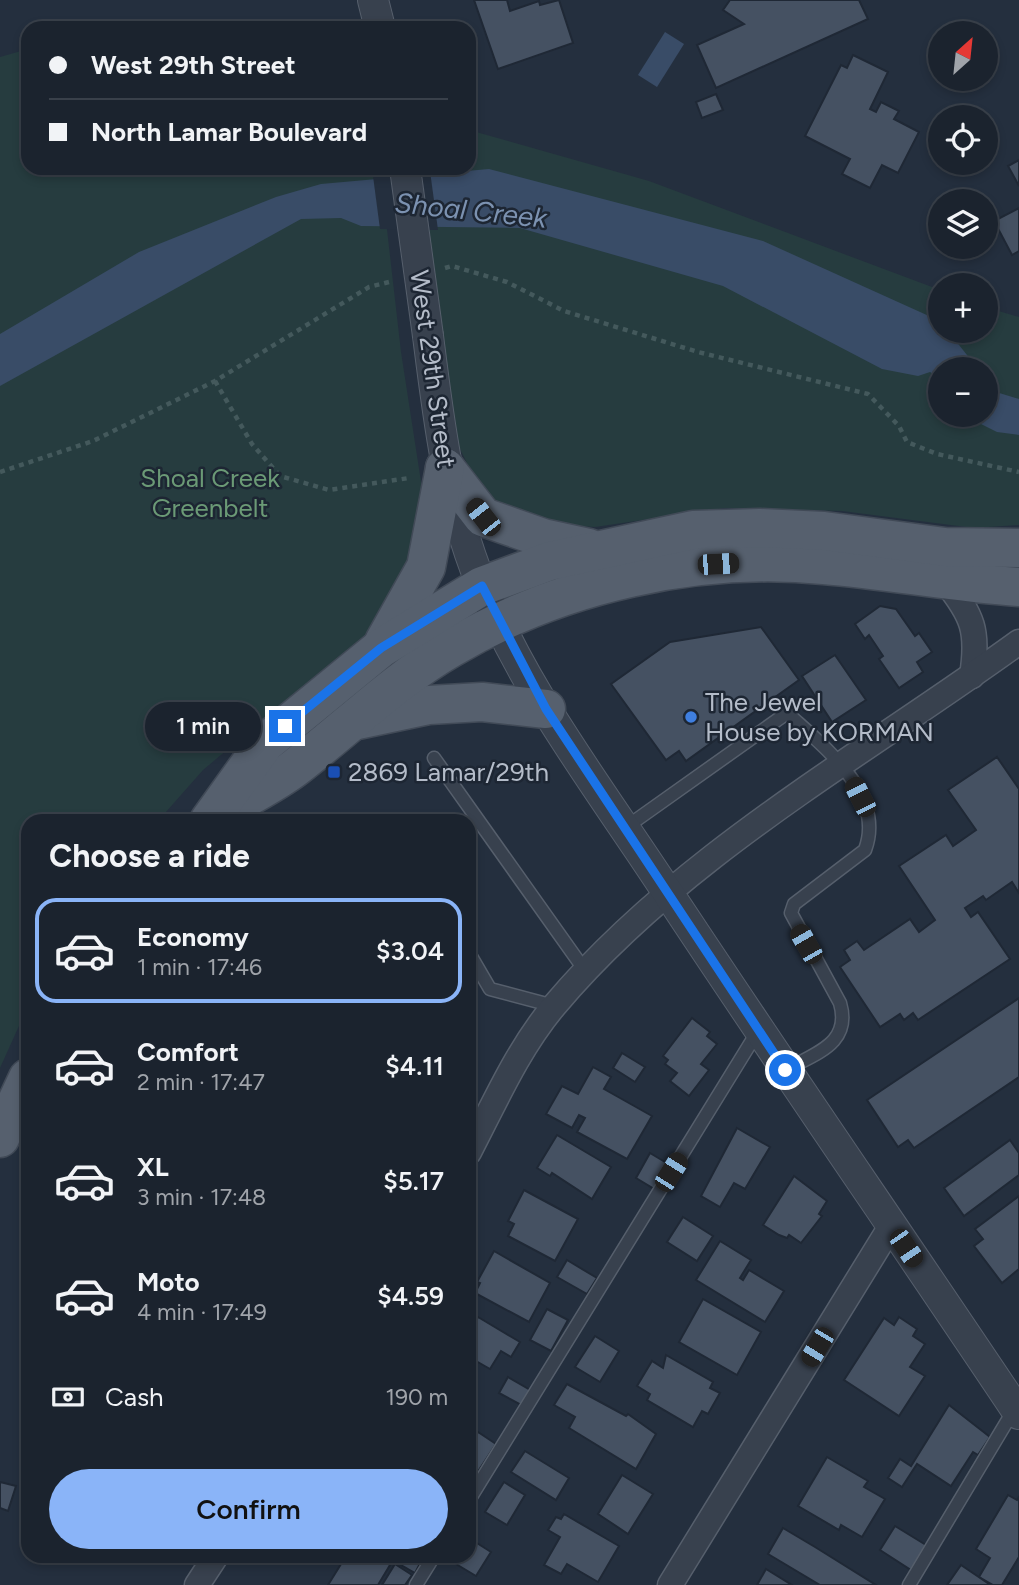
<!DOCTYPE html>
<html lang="en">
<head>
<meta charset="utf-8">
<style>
  body { margin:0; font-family:Figtree,sans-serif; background:#282f3a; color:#f1f3f6; height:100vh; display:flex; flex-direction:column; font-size:26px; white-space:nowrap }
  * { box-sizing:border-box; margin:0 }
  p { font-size:23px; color:#a0a4aa }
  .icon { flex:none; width:38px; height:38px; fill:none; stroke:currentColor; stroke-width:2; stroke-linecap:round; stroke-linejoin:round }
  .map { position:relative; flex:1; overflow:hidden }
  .details { position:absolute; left:21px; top:814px; width:455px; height:749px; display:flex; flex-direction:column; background:#1b232e; border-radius:21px; box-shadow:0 4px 10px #0003,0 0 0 2px #39404a }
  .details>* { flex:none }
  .hud { position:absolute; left:21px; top:21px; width:455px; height:154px; border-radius:21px; box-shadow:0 4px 10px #0003,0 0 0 2px #39404a; display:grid; align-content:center; height:154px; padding:0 28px; background:#1b232e }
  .needle { width:46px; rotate:27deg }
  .buttons { position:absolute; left:928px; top:21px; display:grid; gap:14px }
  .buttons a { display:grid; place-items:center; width:70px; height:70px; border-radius:50%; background:#1b232e; box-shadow:0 4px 10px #0003,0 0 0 2px #39404a; font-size:35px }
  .end { position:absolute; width:32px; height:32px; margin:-16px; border:9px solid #1a73e8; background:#fff; box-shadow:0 0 0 4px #fff }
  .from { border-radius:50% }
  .bubble { position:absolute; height:49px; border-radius:24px; background:#1b232e; box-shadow:0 4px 10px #0003,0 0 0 2px #39404a; font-size:23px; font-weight:600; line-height:49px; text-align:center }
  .car { position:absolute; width:21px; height:42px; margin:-21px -10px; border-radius:9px; box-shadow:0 0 5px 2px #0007; background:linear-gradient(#222 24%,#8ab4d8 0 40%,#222 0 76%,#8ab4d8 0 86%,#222 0) }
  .hud b { display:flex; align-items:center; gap:24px; height:66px; font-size:26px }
  .hud b+b { border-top:2px solid #39404a }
  .hud i { width:18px; height:18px; background:#f1f3f6 }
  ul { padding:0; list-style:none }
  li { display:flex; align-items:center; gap:21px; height:105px; margin:0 14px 10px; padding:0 14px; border:4px solid transparent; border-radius:21px }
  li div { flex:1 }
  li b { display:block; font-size:26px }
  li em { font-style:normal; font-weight:600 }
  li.active { border-color:#8ab4f8 }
  li>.icon { width:63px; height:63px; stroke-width:1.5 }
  h2 { padding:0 28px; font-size:32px; line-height:84px }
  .pay { display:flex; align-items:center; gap:18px; height:77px; padding:0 28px; font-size:26px }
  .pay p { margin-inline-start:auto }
  .action { display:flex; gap:14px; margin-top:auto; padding:14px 28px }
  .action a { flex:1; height:80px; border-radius:42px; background:#8ab4f8; color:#111; font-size:28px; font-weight:600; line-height:80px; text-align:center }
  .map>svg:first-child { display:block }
  .green { fill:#263c3f; fill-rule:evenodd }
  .water { fill:#394c67 }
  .pier { fill:#242f3e }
  .building { fill:#455162; stroke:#1f2835; stroke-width:2 }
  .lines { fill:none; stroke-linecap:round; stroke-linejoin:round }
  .service-casing { stroke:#565f6c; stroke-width:15 }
  .minor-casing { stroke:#565f6c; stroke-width:27 }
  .tertiary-casing { stroke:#565f6c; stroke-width:32 }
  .primary-casing { stroke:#414a57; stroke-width:41 }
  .path { stroke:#44595c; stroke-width:4.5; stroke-dasharray:5 5; stroke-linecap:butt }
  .service { stroke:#38414e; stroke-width:12 }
  .minor { stroke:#38414e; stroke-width:24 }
  .tertiary { stroke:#38414e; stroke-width:30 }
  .primary { stroke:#56606e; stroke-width:38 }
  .tertiary-bridge-casing { stroke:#565f6c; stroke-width:32; stroke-linecap:butt }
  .tertiary-bridge { stroke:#38414e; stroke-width:30 }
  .route { stroke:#1a73e8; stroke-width:9 }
  .shop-dot { fill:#3f7fe0; stroke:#1d2633; stroke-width:2.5 }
  .transit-dot { fill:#1a4fb4; stroke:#1d2633; stroke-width:2.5 }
  .labels { text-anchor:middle; stroke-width:5; stroke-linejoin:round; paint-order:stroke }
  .street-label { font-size:26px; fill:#b4bcc9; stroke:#1d2633 }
  .park-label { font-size:26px; fill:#6b9a76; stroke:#1d2633 }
  .poi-label { font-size:26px; fill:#b4bcc9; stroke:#1d2633; text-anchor:start }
  .water-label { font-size:28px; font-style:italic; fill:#7c92b1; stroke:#1d2633 }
</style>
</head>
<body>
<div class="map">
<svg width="1019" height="1585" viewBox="0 0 1019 1585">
  <rect width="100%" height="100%" fill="#242f3e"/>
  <g class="green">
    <polygon points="28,49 28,168 380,168 401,352 424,501 421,545 390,621 320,672 203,770 158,821 28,821 28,1006 0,1068 0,57"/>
    <path d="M469,130L649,181L940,290V331H985V307L1019,317V525L974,528L842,511L725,508L595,527L524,523L484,497L458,445L419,168H469ZM940,369H985V415H940Z"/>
  </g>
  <g class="water">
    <polygon points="665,32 684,44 657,87 638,75"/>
    <polygon points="489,169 763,241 940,321 940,331 948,331 978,369 940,369 940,378 930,372 918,376 882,369 723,286 520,228 361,226 341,218 301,219 0,386 0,334 139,252 276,197 321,184"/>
    <polygon points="985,378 996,392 1019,399 1019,435 997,432 963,415 985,415"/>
  </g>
  <polygon class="pier" points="430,171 438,230 380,229 373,176"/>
  <g class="building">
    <polygon points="474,0 507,0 510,11 539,1 540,5 559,0 573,43 498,69"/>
    <polygon points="730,0 859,0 868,19 716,88 697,45 744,24 723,10"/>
    <polygon points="853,55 888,72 870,109 876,112 881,102 899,111 894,119 919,132 898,173 882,165 870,188 842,174 850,159 805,136 841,65 847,68"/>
    <polygon points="716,94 723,110 702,118 696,102"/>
    <polygon points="1019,160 1019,186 1008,166"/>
    <polygon points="1019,208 1019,251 1012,255 994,221"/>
    <polygon points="880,606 896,609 915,636 919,633 932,652 917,662 923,672 899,688 879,659 883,656 869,635 865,639 855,624"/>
    <polygon points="761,627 799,680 686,761 679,751 666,760 611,684 670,642"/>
    <polygon points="835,655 866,700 832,722 802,676"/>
    <polygon points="997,757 1019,789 1019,893 1012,882 986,900 983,896 965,908 971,917 978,912 1010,959 918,1020 913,1013 904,1020 900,1014 880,1027 840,967 850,960 844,950 857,941 864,950 910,919 919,932 935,920 899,866 946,835 953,846 976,830 948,790"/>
    <polygon points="1019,998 1019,1077 914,1148 908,1140 898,1147 867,1100"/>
    <polygon points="692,1018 710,1032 707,1036 717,1044 701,1064 709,1070 689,1096 670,1081 677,1073 665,1064 668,1060 663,1056"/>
    <polygon points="622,1053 645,1067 635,1082 613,1068"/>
    <polygon points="593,1067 611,1077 604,1089 652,1116 627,1159 577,1132 585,1118 579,1115 572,1128 546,1114 562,1086 578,1094"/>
    <polygon points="737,1128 770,1147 745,1189 734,1183 720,1207 701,1196"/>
    <polygon points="557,1135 611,1167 592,1199 552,1173 550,1176 537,1168"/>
    <polygon points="1010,1140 1019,1153 1019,1175 964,1216 944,1188"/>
    <polygon points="650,1153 670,1165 656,1190 636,1178"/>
    <polygon points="794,1176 827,1201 819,1214 822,1216 801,1243 789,1235 787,1238 779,1235 763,1225"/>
    <polygon points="524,1190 578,1219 555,1261 508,1236 514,1224 508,1221"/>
    <polygon points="1019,1196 1019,1269 1002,1283 974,1246 983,1239 975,1229"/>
    <polygon points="683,1217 713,1236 697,1261 667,1242"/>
    <polygon points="720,1241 751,1260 740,1278 743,1280 749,1270 784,1291 765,1322 696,1280"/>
    <polygon points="494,1251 550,1283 529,1322 475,1293 480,1283 477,1282"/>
    <polygon points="567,1260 597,1278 587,1294 557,1277"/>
    <polygon points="703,1299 761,1332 737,1375 679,1342"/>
    <polygon points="547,1309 568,1320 551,1351 530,1340"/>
    <polygon points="478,1317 520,1342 511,1357 501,1351 490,1369 469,1357 469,1332"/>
    <polygon points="899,1317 917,1329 913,1336 925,1344 910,1367 925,1376 899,1416 844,1380 884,1318 894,1325"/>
    <polygon points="595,1336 619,1351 600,1382 575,1367"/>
    <polygon points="666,1355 713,1382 710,1388 720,1393 708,1414 702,1411 693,1427 647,1400 650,1394 637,1386 652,1361 663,1368"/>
    <polygon points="508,1377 532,1391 523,1406 499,1393"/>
    <polygon points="567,1384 626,1416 628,1414 656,1434 636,1469 569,1428 575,1417 554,1405"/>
    <polygon points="949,1405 990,1437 978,1455 973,1452 951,1486 917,1464 902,1487 888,1478 900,1459 911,1466"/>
    <polygon points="478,1432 496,1444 477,1473 469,1467 469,1446"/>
    <polygon points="525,1451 569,1478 556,1500 511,1472"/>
    <polygon points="827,1457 868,1481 864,1487 885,1499 862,1537 841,1525 839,1530 798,1506"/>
    <polygon points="622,1475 653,1494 628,1534 598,1514"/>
    <polygon points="0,1482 16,1486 8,1511 0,1508"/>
    <polygon points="504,1482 525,1495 507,1525 485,1512"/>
    <polygon points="1008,1495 1017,1500 1019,1497 1019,1557 1002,1585 993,1585 979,1577 990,1558 976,1549"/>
    <polygon points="564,1514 619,1546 598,1582 567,1564 561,1574 544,1565 560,1537 548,1530 556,1517 561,1519"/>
    <polygon points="895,1526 926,1545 911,1570 880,1550"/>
    <polygon points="783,1528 815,1547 876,1585 820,1585 768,1554"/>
    <polygon points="469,1538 491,1552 476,1576 451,1561 454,1556 469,1556"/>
    <polygon points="346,1556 375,1556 390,1565 378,1585 328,1585"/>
    <polygon points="397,1556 424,1556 415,1573 394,1561"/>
    <polygon points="395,1564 412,1575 405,1585 382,1585"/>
    <polygon points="961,1565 989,1584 988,1585 947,1585"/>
    <polygon points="766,1569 792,1585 757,1585"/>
  </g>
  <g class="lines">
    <defs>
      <g id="service">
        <polyline points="434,758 586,972"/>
        <path d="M625,828L787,713C823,746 886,794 865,850L794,904L791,913L840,1003C852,1044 815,1053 786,1070"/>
        <polyline points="469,953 490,989 554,1006"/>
        <polyline points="469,1500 758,1031"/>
        <polyline points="416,1585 434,1556"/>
        <polyline points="909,1585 1015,1408"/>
      </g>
      <g id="minor">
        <path d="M945,581C973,616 979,631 972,676"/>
        <path d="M469,1152C495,1102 518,1049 554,1006C680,856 862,756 1019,642"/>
        <polyline points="197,1585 216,1556"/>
        <polyline points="670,1585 891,1226"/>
      </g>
      <g id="tertiary">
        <polyline points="373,0 380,28"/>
        <path d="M428,336C438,415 447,493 475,568C519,685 598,786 666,890C782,1066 902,1239 1019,1414"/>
      </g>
      <g id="primary">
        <polyline points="445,468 483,517 543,538 589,548"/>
        <polyline points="384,642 426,567 445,468"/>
        <polyline points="358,720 429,705 482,702 546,709"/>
        <path d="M223,811C247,797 274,784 296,767C348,727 394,681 451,648C561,583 697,553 824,565C889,570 953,583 1019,587"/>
        <polyline points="209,821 265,743 381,648 482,586 550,561 693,530 760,528 824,531 945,547 1019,548"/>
        <polyline points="0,1138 28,1078"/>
      </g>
    </defs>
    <use href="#service" class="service-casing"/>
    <use href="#minor" class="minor-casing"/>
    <use href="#tertiary" class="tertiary-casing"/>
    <use href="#primary" class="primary-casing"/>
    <g class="path">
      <polyline points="445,268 452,266 507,282 564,311 698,352 868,394 899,426 907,442 937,454 1019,472"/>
      <polyline points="215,381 252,444 280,476 329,490 409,478"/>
      <polyline points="0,472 93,441 215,381 369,287 393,281"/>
    </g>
    <use href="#service" class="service"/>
    <use href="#minor" class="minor"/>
    <use href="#tertiary" class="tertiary"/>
    <use href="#primary" class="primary"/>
    <defs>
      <polyline id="tertiary-bridge" points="405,168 428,336"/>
    </defs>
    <use href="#tertiary-bridge" class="tertiary-bridge-casing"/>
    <use href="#tertiary-bridge" class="tertiary-bridge"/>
  </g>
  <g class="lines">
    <polyline class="route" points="285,726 381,648 482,586 546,709 785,1070"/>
  </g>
  <circle class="shop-dot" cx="691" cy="717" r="7"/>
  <rect class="transit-dot" x="327" y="765" width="14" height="14" rx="3.5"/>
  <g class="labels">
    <g class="street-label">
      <text transform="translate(433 369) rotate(82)" y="9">West 29th Street</text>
    </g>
    <g class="park-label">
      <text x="210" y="487">Shoal Creek<tspan x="210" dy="30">Greenbelt</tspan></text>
    </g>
    <g class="poi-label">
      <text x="705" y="711">The Jewel<tspan x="705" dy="30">House by KORMAN</tspan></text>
      <text x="348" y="781">2869 Lamar/29th</text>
    </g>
    <g class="water-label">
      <text transform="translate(471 210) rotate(6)" y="10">Shoal Creek</text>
    </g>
  </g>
</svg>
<div class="buttons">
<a><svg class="needle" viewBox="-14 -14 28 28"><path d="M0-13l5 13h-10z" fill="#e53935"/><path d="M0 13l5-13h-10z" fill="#a0a4aa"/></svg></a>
<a><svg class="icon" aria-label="locate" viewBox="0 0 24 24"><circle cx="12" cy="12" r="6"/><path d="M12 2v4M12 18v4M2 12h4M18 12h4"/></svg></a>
<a><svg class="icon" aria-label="layers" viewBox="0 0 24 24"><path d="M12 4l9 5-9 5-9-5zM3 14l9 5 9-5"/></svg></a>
<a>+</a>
<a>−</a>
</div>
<i class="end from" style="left:785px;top:1070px"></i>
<i class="end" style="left:285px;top:726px"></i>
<div class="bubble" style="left:145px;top:702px;width:116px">1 min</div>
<i class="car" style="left:483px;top:517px;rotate:322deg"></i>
<i class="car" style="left:718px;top:564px;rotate:87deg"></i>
<i class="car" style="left:860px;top:797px;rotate:333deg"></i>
<i class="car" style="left:806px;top:944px;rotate:330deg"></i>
<i class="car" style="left:671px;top:1172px;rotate:32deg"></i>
<i class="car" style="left:906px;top:1248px;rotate:146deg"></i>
<i class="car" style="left:817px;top:1347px;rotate:211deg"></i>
<div class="hud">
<b><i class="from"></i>West 29th Street</b>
<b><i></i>North Lamar Boulevard</b>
</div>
<section class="details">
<h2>Choose a ride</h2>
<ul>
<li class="active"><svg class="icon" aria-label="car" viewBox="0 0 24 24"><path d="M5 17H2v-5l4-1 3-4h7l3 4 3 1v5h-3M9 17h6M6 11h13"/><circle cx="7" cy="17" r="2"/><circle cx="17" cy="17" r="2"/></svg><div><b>Economy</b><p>1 min · 17:46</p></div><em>$3.04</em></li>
<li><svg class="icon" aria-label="car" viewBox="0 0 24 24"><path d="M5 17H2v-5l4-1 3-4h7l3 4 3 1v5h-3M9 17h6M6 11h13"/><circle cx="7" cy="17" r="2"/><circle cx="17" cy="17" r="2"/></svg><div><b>Comfort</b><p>2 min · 17:47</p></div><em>$4.11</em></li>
<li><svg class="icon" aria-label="car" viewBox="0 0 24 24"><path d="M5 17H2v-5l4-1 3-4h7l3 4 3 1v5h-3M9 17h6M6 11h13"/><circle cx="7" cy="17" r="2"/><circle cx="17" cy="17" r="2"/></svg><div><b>XL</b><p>3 min · 17:48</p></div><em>$5.17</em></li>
<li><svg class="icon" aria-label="car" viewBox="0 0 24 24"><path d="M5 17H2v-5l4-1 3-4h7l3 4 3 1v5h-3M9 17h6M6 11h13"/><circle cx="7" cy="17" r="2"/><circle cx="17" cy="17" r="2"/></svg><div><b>Moto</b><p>4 min · 17:49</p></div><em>$4.59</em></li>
</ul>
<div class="pay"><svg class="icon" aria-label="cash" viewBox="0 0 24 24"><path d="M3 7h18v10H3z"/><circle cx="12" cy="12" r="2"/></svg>Cash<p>190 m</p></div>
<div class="action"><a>Confirm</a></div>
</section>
</div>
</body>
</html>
